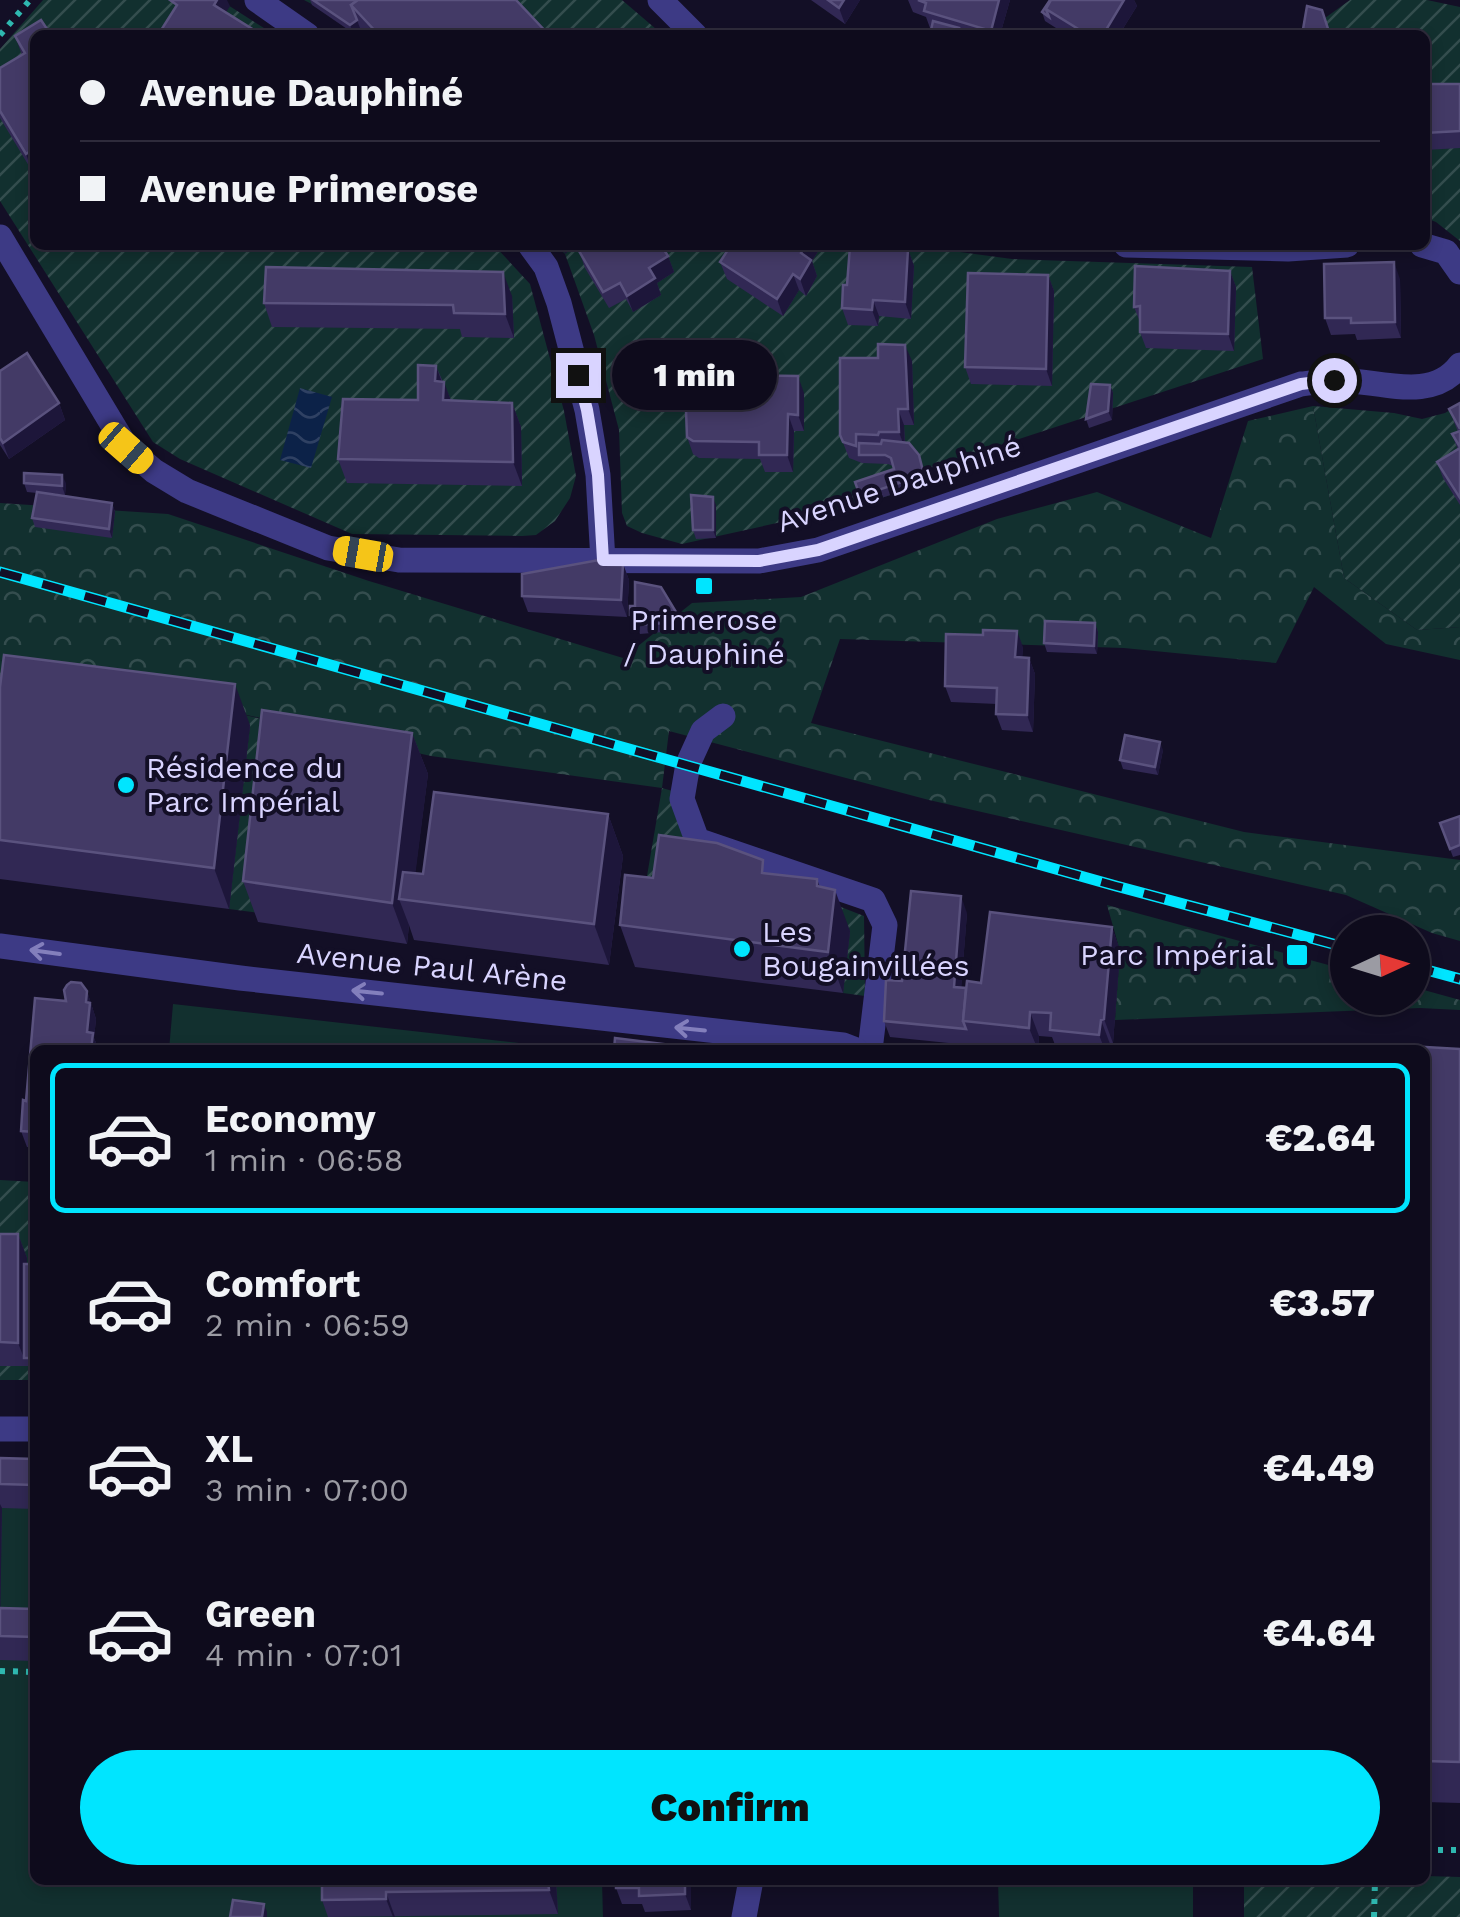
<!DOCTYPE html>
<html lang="en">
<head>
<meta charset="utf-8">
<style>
  body { margin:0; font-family:"Work Sans",sans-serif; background:#1c1929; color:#f1f3f6; height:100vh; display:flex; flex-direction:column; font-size:38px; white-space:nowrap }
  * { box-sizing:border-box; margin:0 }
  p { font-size:32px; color:#9b9ba3 }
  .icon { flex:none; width:55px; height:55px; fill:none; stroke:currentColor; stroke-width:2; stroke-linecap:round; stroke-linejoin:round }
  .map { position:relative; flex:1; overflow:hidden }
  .side { position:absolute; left:30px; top:1045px; width:1400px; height:840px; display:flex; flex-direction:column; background:#0e0b1c; border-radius:15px; box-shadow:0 5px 15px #0003,0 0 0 2px #2e2b3b }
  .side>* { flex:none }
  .hud { position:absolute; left:30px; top:30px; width:1400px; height:220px; border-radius:15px; box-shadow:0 5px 15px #0003,0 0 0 2px #2e2b3b; display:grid; align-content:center; height:220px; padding:0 50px; background:#0e0b1c }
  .needle { width:65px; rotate:86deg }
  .buttons { position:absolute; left:1330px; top:915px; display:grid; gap:20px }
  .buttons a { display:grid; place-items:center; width:100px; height:100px; border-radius:50%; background:#0e0b1c; box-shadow:0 5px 15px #0003,0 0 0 2px #2e2b3b; font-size:50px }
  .end { position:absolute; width:45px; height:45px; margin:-22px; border:12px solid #d9d4ff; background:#111; box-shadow:0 0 0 5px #111 }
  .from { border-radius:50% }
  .bubble { position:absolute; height:70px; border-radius:35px; background:#0e0b1c; box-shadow:0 5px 15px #0003,0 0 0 2px #2e2b3b; font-size:32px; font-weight:800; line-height:70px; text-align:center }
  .car { position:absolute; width:30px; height:60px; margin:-30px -15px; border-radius:12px; box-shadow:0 0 8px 2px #0007; background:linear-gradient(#f5c518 24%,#345 0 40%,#f5c518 0 76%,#345 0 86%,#f5c518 0) }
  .hud b { display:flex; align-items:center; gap:35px; height:95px; font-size:38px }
  .hud b+b { border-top:2px solid #2e2b3b }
  .hud i { width:25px; height:25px; background:#f1f3f6 }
  ul { padding:18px 0 0; list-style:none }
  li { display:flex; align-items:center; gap:30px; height:150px; margin:0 20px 15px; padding:0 30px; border:5px solid transparent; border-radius:15px }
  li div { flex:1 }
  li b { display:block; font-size:38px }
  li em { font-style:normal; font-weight:800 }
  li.current { border-color:#00e5ff }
  li>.icon { width:90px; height:90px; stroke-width:1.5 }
  .button { display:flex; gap:20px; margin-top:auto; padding:20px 50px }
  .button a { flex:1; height:115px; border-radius:60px; background:#00e5ff; color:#111; font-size:40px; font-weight:800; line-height:115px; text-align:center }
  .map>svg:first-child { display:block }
  .grass { fill:#12302f }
  .forest { fill:url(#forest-crowns) }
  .garden { fill:url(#garden-furrows) }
  .water { fill:url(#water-waves) }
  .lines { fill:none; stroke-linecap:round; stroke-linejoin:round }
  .path { stroke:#2fb8b0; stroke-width:6; stroke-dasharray:5 8; stroke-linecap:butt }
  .minor { stroke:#3d3a85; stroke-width:25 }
  .rail-casing { stroke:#00e5ff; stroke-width:11 }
  .rail { stroke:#130f26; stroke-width:8; stroke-dasharray:22; stroke-linecap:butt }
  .wall { fill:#312854 }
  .shaded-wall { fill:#1d163a }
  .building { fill:#433a66; stroke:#5a527e; stroke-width:2.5 }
  .oneway { stroke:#837fbc }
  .route { stroke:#d9d4ff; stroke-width:12 }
  .poi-dot { fill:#00e5ff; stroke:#130f26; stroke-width:4 }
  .labels { text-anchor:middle; stroke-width:8; stroke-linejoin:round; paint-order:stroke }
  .street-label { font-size:30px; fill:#d9d4ff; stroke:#130f26 }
  .poi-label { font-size:30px; fill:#d9d4ff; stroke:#130f26; text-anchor:start }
</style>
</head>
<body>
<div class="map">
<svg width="1460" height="1917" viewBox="0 0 1460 1917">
  <defs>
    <pattern id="forest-crowns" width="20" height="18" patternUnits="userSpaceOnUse" patternTransform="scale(2.5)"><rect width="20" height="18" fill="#12302f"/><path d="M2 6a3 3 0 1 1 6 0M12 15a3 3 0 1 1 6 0" fill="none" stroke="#344d4e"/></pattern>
    <pattern id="garden-furrows" width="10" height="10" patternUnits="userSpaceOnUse" patternTransform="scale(2.5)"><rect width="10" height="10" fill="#12302f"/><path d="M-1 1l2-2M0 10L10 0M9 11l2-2" fill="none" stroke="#344d4e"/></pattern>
    <pattern id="water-waves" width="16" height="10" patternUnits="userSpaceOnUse" patternTransform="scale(2.5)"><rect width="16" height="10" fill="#0c2248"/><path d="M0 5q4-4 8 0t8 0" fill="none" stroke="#2f4163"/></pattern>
  </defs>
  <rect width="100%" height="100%" fill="#130f26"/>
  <g class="grass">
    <polygon points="173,1004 582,1050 169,1050"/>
    <polygon points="0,1482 35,1483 35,1880 602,1880 603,1917 0,1917"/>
    <polygon points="998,1880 1193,1880 1193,1917 999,1917"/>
  </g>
  <g class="forest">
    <polygon points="1313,406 1344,578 1417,630 1460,627 1460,660 1386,644 1314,587 1276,663 1124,648 840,639 811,723 1244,832 1460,860 1460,941 1432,933 1346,895 929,800 669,731 662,788 431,756 0,660 0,503 168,514 369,581 623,658 692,603 801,597 997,519 1097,492 1211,538 1248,421"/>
    <polygon points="1107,905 1347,970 1348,998 1412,998 1413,987 1460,1000 1460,1010 1420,1008 1115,1020 1120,951"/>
  </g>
  <g class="garden">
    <polygon points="43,0 220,0 275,35 35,35 35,245 494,245 530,284 564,411 576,476 570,498 555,521 536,535 522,536 352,534 180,459 153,442 0,201 0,49"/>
    <polygon points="304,0 622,0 663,35 365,35 360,29"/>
    <polygon points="1350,0 1427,0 1460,7 1460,241 1436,222 1425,218 1425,35 1330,35 1325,18"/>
    <polygon points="556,245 908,245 1012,259 1252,267 1263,359 924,470 927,483 863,504 682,544 642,533 627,526 622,513 619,430 594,335 565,254"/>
    <polygon points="1460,404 1460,627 1417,630 1344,578 1313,406 1394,413 1422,419 1445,413"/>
    <polygon points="0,660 280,723 259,913 229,909 250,726 0,845"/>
    <polygon points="662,788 676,792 690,848 864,916 865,996 843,993 850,931 640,917"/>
    <polygon points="0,1180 35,1182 35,1380 0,1380"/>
    <polygon points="1425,1876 1460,1877 1460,1917 1244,1917 1244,1880 1425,1880"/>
  </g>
  <polygon class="water" points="300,388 332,397 311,468 280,460"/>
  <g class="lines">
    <g class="path">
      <polyline points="0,35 30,0"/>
      <polyline points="0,1671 35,1672"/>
      <polyline points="1425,1850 1460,1850"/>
      <polyline points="1374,1917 1375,1880"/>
    </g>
    <g class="minor">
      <polyline points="257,0 307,35"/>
      <polyline points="660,0 695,35"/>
      <path d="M0,237L126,447L154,471L187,491L328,548L399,560L759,561L818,550L1301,384C1311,383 1322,381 1332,380C1374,378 1430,405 1460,365"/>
      <polyline points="530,245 546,267 559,303 587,410 598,475 603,561"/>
      <polyline points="1126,245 1288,249 1347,245"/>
      <polyline points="1422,245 1446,252 1460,272"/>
      <polyline points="723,716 703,731 688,764 682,799 697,840 873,900 885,925 870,1050"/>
      <polyline points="0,946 240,978 843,1045 856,1050"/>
      <polyline points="0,1429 35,1429"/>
      <polyline points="744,1917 751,1880"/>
    </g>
    <defs>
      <g id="rail">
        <polyline points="0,572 1116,886 1348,948"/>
        <polyline points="1412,966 1460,979"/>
      </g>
    </defs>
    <use href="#rail" class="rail-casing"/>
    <use href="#rail" class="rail"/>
  </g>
  <g class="wall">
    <polygon points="310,0 516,0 549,35 365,35 360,28 353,33 312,5"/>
    <polygon points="811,0 860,0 845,24"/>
    <polygon points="908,0 1010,0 1000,35 930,35 932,28 930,28 926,17 913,12"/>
    <polygon points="1050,0 1134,0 1137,6 1119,35 1067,35 1045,21 1042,12"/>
    <polygon points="41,20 32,171 0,118 0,68 22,55 15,36"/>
    <polygon points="1425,84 1460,84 1460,148 1425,150"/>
    <polygon points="731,245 822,245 812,261 817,276 806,296 799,290 783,316 727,279 720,262"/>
    <polygon points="908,249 914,266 911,319 879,316 878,326 848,325 842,308 847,285"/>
    <polygon points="579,251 668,256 674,272 657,283 661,295 633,312 626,299 609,308 585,268"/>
    <polygon points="1230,271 1236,287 1234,351 1146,348 1140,332 1140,322 1134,307"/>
    <polygon points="1048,275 1054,291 1052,386 971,384 965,367"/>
    <polygon points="1400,279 1401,338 1357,340 1355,334 1331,335 1325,318"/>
    <polygon points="512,296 514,338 462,337 460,329 272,327 264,303"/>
    <polygon points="912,361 914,425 904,425 905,442 919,455 927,483 863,504 855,482 894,469 893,466 888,464 862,463 849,458 840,435"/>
    <polygon points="436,366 451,400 512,403 521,427 522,486 347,483 338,459 418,400"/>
    <polygon points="0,371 59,403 65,420 9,459 0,445"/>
    <polygon points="717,383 804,393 804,431 794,431 793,472 765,472 760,459 699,458 693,454 687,437"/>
    <polygon points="1110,385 1113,393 1112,420 1089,428 1086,419"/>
    <polygon points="1460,403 1460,505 1443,478 1437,462 1458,450 1452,434 1458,432 1449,409"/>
    <polygon points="24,483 66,483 65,495 49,493 112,503 115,512 112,538 35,527 32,518 37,493 27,492"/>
    <polygon points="716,505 716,538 696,539 693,530"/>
    <polygon points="623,564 629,580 627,617 528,612 522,596"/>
    <polygon points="630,615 682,622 686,630 640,634 637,624 633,624"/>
    <polygon points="1095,623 1098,632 1097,654 1047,652 1044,643"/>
    <polygon points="1023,647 1022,658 1029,658 1035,674 1033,732 1002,730 996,714 997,704 951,702 945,686"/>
    <polygon points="0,687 250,725 229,909 0,879"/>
    <polygon points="412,733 428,774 415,873 423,874 608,814 623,856 609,965 414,940 409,925 407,944 258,922 243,881"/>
    <polygon points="1163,750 1158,775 1123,769 1120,760"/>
    <polygon points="1460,816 1460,855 1453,857 1440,823"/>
    <polygon points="768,874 820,887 850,931 843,993 635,967 620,925 653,878"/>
    <polygon points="967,913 961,988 966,988 1112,927 1120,951 1113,1043 1110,1044 1109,1050 1057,1050 1052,1037 1039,1036 1038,1050 1017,1050 890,1037 884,1021 902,981"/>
    <polygon points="71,982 81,983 87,991 96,1019 94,1038 99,1050 35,1050 35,1148 27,1147 21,1131 23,1100 26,1101 35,998 66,1001 64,990 67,985"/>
    <polygon points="1460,1049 1460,1803 1425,1802 1425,1050"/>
    <polygon points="0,1234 18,1234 27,1258 27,1264 35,1264 35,1366 0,1366"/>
    <polygon points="0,1458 35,1459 35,1509 2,1508 0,1608 35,1609 35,1661 0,1660"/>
    <polygon points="322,1880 556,1880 558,1914 328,1917 322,1900"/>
    <polygon points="691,1880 691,1910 645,1912 642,1904 622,1904 616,1888"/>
  </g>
  <g class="shaded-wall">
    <polygon points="217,0 227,0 230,6 220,22 214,5"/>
    <polygon points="844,0 860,0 845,24 839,8"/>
    <polygon points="999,0 1010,0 1000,35 992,35 991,31"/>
    <polygon points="1124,0 1134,0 1137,6 1119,35 1103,35"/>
    <polygon points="357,20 360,28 353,33 350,25"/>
    <polygon points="35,148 35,169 32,171 26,154"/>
    <polygon points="562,245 576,245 565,254"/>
    <polygon points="806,245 822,245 812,261 817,276 806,296 800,279 801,253"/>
    <polygon points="908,249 914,266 911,319 905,302"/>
    <polygon points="668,256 674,272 657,283 661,295 633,312 627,296 649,268"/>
    <polygon points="1394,262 1400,279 1401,338 1395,322"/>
    <polygon points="1230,271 1236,287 1234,351 1228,334"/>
    <polygon points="503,272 512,296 514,338 505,314"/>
    <polygon points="793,274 799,290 783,316 777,299"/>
    <polygon points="1048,275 1054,291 1052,386 1046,369"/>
    <polygon points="873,300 879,316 878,326 872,310"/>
    <polygon points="905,345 912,361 914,425 908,409"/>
    <polygon points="436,366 444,388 444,382 453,406 452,424 435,381"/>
    <polygon points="798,376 804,393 804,431 798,415"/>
    <polygon points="1110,385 1113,393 1112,420 1108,411"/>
    <polygon points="59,403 65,420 9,459 3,443"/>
    <polygon points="512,403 521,427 522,486 513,462"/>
    <polygon points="898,409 904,425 905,449 899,432"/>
    <polygon points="788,414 794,431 793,472 787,455"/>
    <polygon points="62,475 66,483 65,495 62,486"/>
    <polygon points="713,497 716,505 716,538 713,530"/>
    <polygon points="112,503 115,512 112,538 109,529"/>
    <polygon points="623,564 629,580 627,617 621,600"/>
    <polygon points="1095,623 1098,632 1097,654 1094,646"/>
    <polygon points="1017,631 1023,647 1021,674 1015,657"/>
    <polygon points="1029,658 1035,674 1033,732 1027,715"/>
    <polygon points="235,684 250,725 229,909 214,868"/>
    <polygon points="412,733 428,774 412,901 399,899 409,925 407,944 392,903"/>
    <polygon points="1160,742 1163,750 1158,775 1155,767"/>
    <polygon points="608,814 623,856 609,965 594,924"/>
    <polygon points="817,879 832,920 835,890 850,931 843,993 828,952 817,886"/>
    <polygon points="961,896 967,913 960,1003 954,987"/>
    <polygon points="1112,927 1120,951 1113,1043 1104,1019"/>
    <polygon points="87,991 96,1019 94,1038 99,1050 91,1050 87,1032 86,1002"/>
    <polygon points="1030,1012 1039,1036 1038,1050 1029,1028"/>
    <polygon points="1101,1020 1110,1044 1109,1050 1105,1050 1099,1035"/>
    <polygon points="18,1234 27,1258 27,1358 24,1358 18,1343"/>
    <polygon points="0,1504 2,1508 0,1632"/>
    <polygon points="548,1880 556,1880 558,1914 549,1890"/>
    <polygon points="685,1880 691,1880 691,1910 685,1894"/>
    <polygon points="386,1892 395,1917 393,1917 386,1899"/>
    <polygon points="264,1904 267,1912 267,1917 262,1917"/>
  </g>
  <g class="building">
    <polygon points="170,0 217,0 214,5 262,35 158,35 177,5"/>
    <polygon points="313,0 358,0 351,5 357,20 350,25"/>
    <polygon points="358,0 516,0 549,35 379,35 351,5"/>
    <polygon points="828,0 844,0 839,8"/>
    <polygon points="918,0 999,0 991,31 924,11 926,3"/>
    <polygon points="1050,0 1046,9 1049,17 1042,12"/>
    <polygon points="1051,0 1124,0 1103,35 1088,35 1046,9"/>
    <polygon points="1307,6 1322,10 1330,35 1302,35"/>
    <polygon points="41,20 51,35 35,35 35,148 26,154 0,111 0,68 25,53 15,36"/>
    <polygon points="933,21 959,28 957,35 930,35"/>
    <polygon points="1425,84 1460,84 1460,131 1425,133"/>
    <polygon points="591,245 661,245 668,256 649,268 655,278 627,296 620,283 603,292 579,251"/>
    <polygon points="731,245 806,245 801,253 811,260 800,279 793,274 777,299 720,262"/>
    <polygon points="850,246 908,249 905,302 873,300 872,310 842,308 843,285 847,285"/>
    <polygon points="1394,262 1395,322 1351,323 1351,318 1325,318 1324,264"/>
    <polygon points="1135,266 1230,271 1228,334 1140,332 1140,306 1134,307"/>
    <polygon points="266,267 503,272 505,314 454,313 453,305 264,303"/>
    <polygon points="968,273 1048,275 1046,369 965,367"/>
    <polygon points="878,344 905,345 908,409 898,409 899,432 879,432 878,435 856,434 856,446 843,442 840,435 840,358 878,358"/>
    <polygon points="27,353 59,403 3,443 0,438 0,371"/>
    <polygon points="418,365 436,366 435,381 444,382 443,400 512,403 513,462 338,459 343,399 418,400"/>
    <polygon points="717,375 798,376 798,415 788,414 787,455 759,455 759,442 693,441 687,437 685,383 717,383"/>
    <polygon points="1091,384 1110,385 1108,411 1086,419"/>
    <polygon points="1460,403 1460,429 1449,409"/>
    <polygon points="1460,431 1460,447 1452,434"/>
    <polygon points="882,440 909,443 919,455 924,475 860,496 855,482 894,469 891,458 885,455 859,455 859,443 881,444"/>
    <polygon points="1460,448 1460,498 1437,462"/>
    <polygon points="24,473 62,475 62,486 24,483"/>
    <polygon points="37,492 112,503 109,529 32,518"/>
    <polygon points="691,495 713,497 713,530 693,530"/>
    <polygon points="599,560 623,564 621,600 522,596 522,574"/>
    <polygon points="635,582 661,587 682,622 637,625 635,616 630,615 630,606 635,606"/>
    <polygon points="1045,621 1095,623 1094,646 1044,643"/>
    <polygon points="983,630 1017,631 1015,657 1029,658 1027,715 996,714 997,688 945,686 946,634 983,635"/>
    <polygon points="4,655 235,684 214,868 0,840 0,687"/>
    <polygon points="262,710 412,733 392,903 243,881"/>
    <polygon points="1125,735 1160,742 1155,767 1120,760"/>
    <polygon points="434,792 608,814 594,924 399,899 403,872 423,874"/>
    <polygon points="1460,816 1460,845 1450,849 1440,823"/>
    <polygon points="659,835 717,843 763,860 762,873 817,879 817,886 835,890 828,952 620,925 625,875 653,878"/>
    <polygon points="911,891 961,896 954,987 966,988 963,1021 966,1029 884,1021 886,980 902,981"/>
    <polygon points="990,912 1112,927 1104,1019 1101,1020 1099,1035 1050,1030 1051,1013 1030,1012 1029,1028 963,1021 967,981 981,983"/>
    <polygon points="71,982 81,983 87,991 86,1002 90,1003 87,1032 93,1033 91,1050 35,1050 35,1132 21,1131 23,1100 26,1101 35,998 66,1001 64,990 67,985"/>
    <polygon points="615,1038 696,1048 696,1050 614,1050"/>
    <polygon points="1408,1046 1460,1049 1460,1762 1425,1761 1425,1050 1408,1050"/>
    <polygon points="0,1234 18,1234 18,1343 0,1342"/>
    <rect x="24" y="1264" width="11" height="94"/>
    <polygon points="0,1458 35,1459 35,1485 0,1484"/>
    <polygon points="0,1608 35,1609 35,1637 0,1636"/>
    <polygon points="322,1880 548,1880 549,1890 386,1892 386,1899 322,1900"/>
    <polygon points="616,1880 685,1880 685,1894 639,1896 639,1888 616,1888"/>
    <polygon points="233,1900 264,1904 262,1917 230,1917"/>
  </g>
  <defs><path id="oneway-shaft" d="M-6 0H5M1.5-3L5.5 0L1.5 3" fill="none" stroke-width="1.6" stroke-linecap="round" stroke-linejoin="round" transform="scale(2.5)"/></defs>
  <g class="oneway">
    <use href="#oneway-shaft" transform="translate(45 952) rotate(-172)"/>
    <use href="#oneway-shaft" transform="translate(367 992) rotate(-174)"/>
    <use href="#oneway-shaft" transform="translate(690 1029) rotate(-174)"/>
  </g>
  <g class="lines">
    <polyline class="route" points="578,375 587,410 598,475 603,560 759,561 818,550 1301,384 1334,380"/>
  </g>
  <g class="poi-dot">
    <rect x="694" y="576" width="20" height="20" rx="5"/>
    <circle cx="126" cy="785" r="10"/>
    <circle cx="742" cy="949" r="10"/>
    <rect x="1285" y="943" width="24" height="24" rx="5"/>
  </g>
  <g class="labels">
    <g class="street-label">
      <text transform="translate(899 484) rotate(-18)" y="10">Avenue Dauphiné</text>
      <text transform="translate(432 967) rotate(6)" y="10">Avenue Paul Arène</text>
    </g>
    <g class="poi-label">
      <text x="704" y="630" text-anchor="middle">Primerose<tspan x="704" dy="34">/ Dauphiné</tspan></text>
      <text x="146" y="778">Résidence du<tspan x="146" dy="34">Parc Impérial</tspan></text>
      <text x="762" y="942">Les<tspan x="762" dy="34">Bougainvillées</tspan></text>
      <text x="1274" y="965" text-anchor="end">Parc Impérial</text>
    </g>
  </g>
</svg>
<div class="buttons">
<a><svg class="needle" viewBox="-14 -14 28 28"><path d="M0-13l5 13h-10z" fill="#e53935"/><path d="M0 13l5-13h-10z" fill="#9b9ba3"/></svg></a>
</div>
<i class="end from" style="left:1334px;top:380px"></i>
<i class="end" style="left:578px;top:375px"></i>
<div class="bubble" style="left:612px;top:340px;width:165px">1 min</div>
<i class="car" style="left:126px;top:448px;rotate:131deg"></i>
<i class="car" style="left:363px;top:554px;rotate:280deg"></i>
<div class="hud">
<b><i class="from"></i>Avenue Dauphiné</b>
<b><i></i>Avenue Primerose</b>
</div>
<section class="side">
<ul>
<li class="current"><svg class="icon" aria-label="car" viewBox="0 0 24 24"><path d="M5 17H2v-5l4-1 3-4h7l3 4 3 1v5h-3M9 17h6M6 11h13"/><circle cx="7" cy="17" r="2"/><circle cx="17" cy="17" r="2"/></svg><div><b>Economy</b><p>1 min · 06:58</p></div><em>€2.64</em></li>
<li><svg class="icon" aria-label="car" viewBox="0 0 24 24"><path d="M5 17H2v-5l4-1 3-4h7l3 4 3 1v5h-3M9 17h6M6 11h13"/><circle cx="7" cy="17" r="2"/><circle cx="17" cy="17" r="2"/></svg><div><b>Comfort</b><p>2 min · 06:59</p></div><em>€3.57</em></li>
<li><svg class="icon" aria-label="car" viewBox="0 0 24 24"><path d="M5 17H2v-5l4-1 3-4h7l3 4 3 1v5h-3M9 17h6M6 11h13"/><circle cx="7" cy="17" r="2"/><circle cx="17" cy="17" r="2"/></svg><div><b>XL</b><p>3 min · 07:00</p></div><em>€4.49</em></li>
<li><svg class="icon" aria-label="car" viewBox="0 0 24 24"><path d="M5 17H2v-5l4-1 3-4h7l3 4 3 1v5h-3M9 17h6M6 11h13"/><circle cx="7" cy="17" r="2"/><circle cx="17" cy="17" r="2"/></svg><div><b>Green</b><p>4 min · 07:01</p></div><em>€4.64</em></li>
</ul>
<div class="button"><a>Confirm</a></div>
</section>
</div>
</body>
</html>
